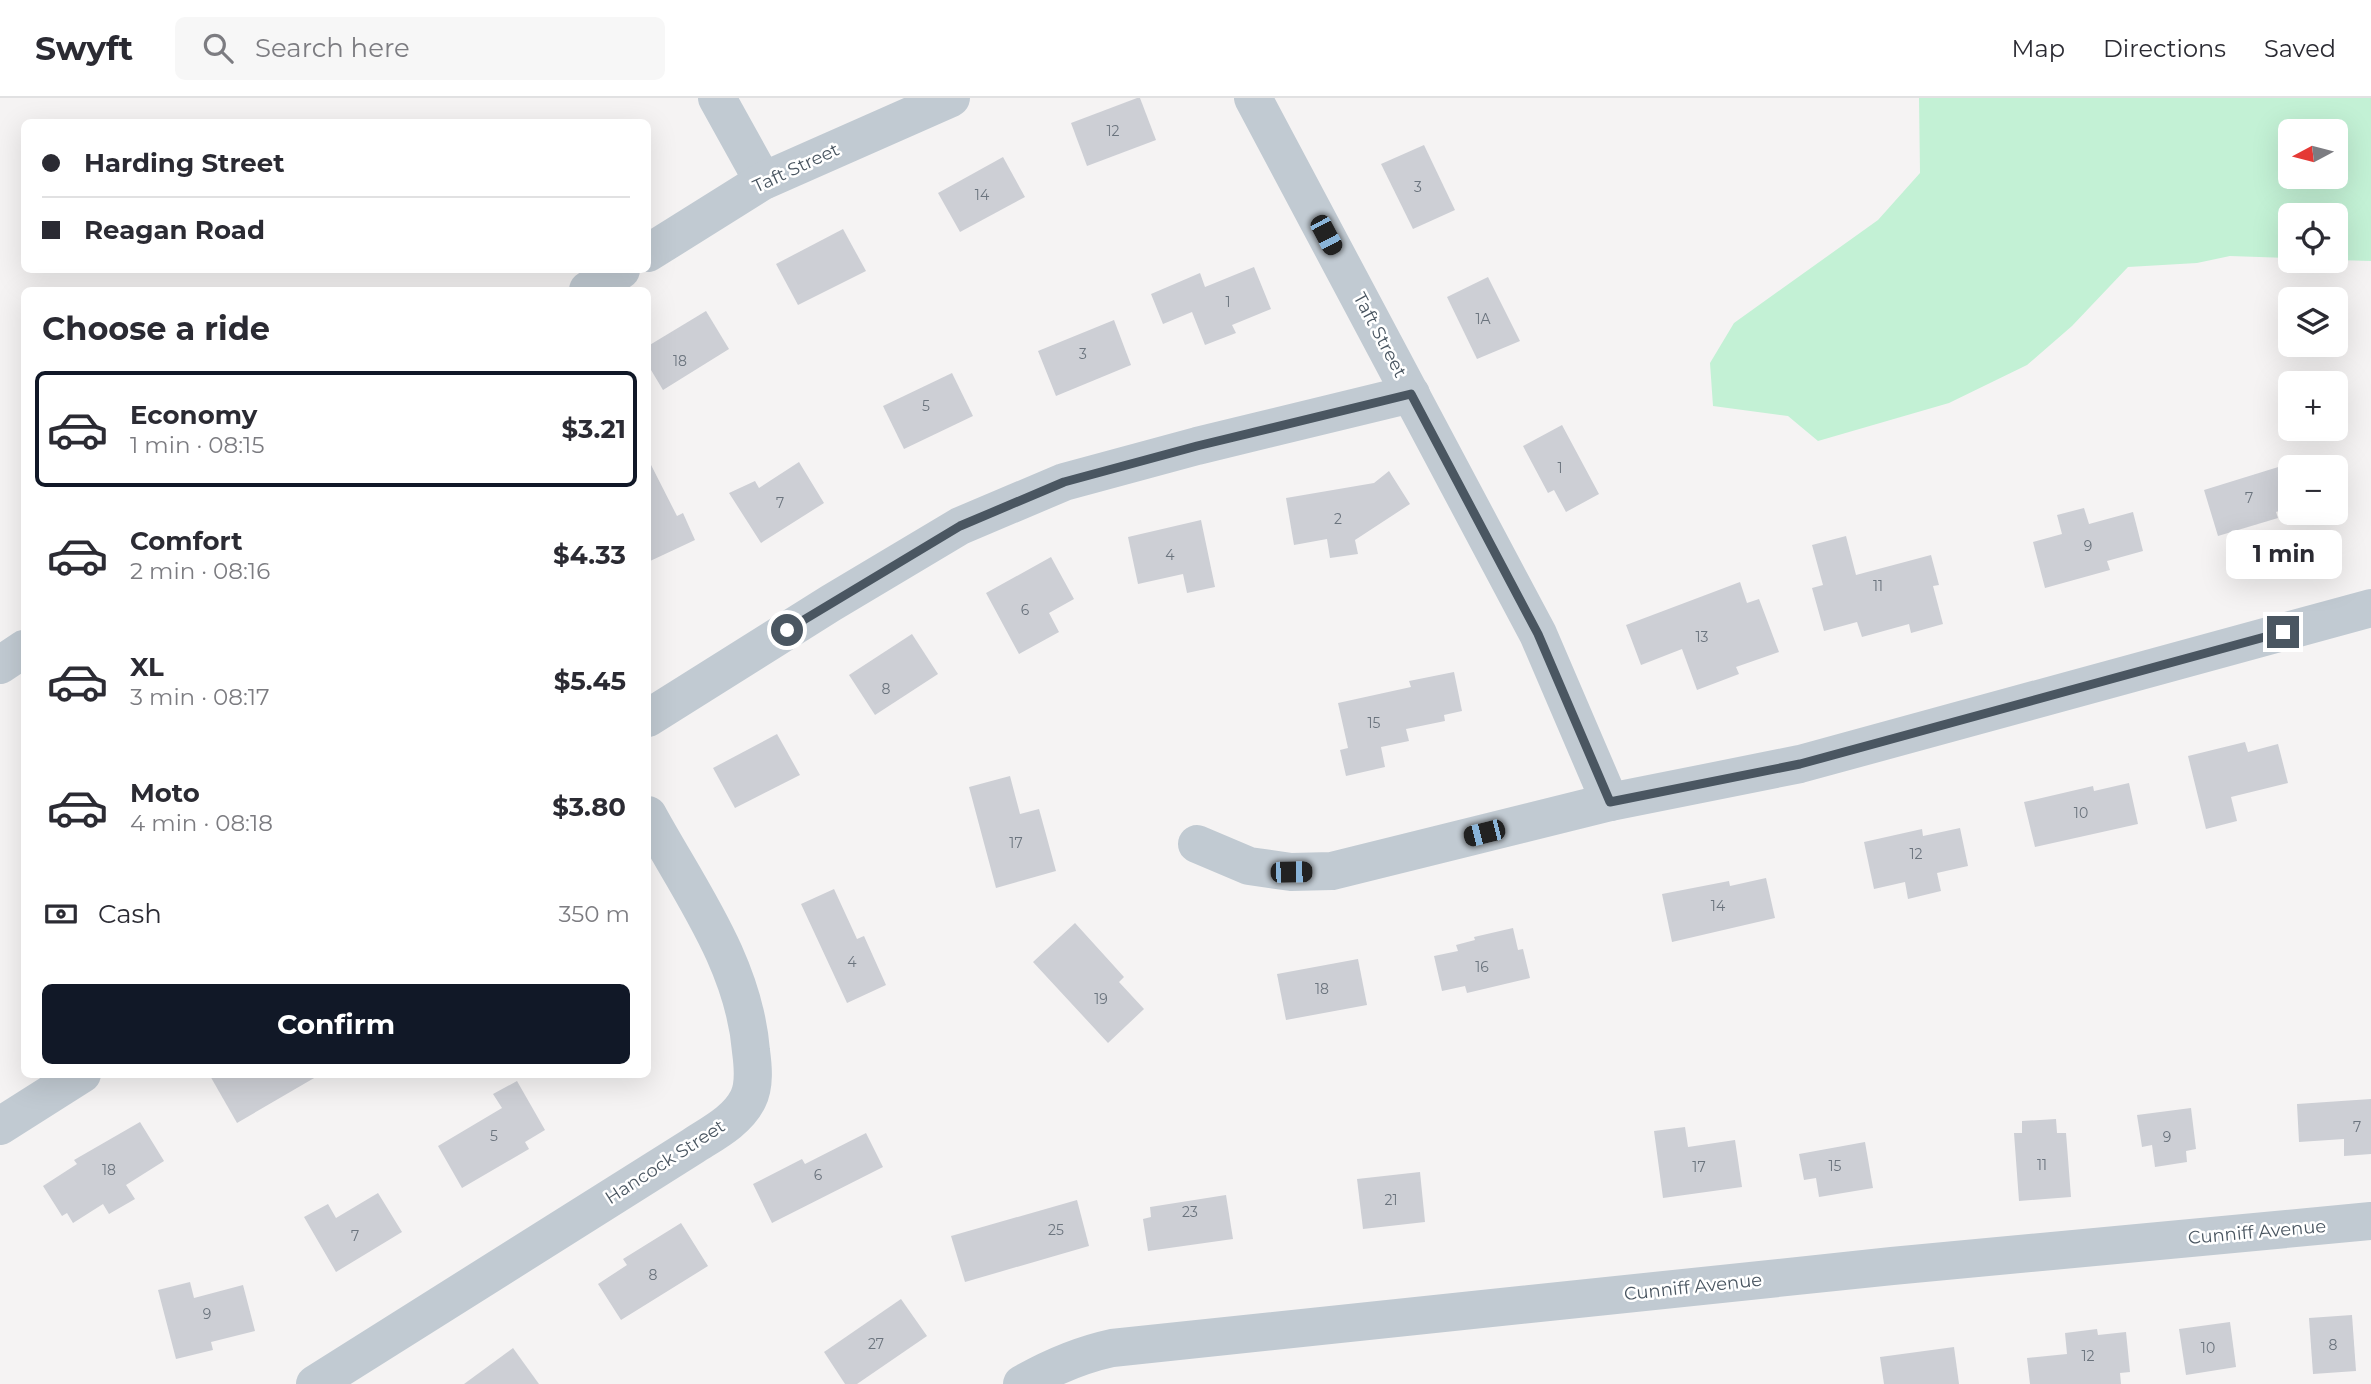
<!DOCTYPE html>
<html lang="en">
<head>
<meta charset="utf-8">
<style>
  body { margin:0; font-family:Montserrat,sans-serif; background:#f7f7f7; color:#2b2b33; height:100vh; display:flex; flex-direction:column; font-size:26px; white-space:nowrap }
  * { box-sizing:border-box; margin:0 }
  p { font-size:23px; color:#7c7c81 }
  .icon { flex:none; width:38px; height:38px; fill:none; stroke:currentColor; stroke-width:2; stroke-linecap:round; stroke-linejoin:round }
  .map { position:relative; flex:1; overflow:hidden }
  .details { position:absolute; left:21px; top:189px; width:630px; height:791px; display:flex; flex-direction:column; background:#fff; border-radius:10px; box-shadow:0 7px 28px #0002 }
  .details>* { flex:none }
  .top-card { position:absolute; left:21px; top:21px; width:630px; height:154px; border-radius:10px; box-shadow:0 7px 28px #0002; display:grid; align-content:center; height:154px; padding:0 21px; background:#fff }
  .needle { width:46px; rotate:263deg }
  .fabs { position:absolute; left:2278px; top:21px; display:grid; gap:14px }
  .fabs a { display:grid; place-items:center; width:70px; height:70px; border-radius:10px; background:#fff; box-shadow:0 7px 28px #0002; font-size:35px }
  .end { position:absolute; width:32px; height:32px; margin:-16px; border:9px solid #4a5661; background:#fff; box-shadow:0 0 0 4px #fff }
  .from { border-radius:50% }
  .bubble { position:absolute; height:49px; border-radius:10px; background:#fff; box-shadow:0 7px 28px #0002; font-size:23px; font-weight:700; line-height:49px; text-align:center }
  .car { position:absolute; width:21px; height:42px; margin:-21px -10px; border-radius:9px; box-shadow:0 0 5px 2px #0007; background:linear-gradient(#222 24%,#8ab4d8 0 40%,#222 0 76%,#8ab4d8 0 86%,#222 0) }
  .top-card b { display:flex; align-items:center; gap:24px; height:66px; font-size:26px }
  .top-card b+b { border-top:2px solid #e1e1e2 }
  .top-card i { width:18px; height:18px; background:#2b2b33 }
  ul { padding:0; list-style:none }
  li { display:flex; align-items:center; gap:21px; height:116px; margin:0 14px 10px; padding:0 7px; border:4px solid transparent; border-radius:10px }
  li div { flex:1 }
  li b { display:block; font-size:26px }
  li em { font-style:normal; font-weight:700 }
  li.current { border-color:#111827 }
  li>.icon { width:63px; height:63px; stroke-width:1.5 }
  h2 { padding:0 21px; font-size:32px; line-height:84px }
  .pay { display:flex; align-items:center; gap:18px; height:77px; padding:0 21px; font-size:26px }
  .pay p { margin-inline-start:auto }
  .button { display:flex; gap:14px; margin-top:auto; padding:14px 21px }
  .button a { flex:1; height:80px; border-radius:10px; background:#111827; color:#fff; font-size:28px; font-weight:700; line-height:80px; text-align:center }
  header { display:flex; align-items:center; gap:42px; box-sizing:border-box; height:98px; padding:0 35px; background:#fff; border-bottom:2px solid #e1e1e2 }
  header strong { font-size:33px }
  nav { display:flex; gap:38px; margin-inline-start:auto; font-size:24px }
  .search { width:490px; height:63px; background:#f7f7f7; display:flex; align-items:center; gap:18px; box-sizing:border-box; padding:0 24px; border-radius:10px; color:#7c7c81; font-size:26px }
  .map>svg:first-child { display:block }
  .green { fill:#c3f1d5; fill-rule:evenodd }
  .building { fill:#cdcfd5 }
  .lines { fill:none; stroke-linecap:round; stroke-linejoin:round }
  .minor { stroke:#c1cad2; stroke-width:38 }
  .route { stroke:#4a5661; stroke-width:9 }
  .labels { text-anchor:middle; stroke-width:5; stroke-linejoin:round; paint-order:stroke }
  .number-label { font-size:14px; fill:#6b747e }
  .street-label { font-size:18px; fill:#4a5661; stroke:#fff }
</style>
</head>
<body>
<header>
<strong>Swyft</strong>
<div class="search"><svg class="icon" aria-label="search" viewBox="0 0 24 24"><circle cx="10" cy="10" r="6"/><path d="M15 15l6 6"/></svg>Search here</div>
<nav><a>Map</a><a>Directions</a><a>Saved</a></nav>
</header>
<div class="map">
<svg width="2371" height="1286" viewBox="0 0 2371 1286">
  <rect width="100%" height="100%" fill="#f5f3f3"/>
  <path class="green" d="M1919,0H2371V163L2336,162V117H2291V160L2230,158L2197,165L2128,169L2072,228L2027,267L1949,305L1818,343L1788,318L1713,308L1710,265L1734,225L1878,122L1920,75ZM2291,33H2336V79H2291Z"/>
  <g class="building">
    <polygon points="1137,0 1140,0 1156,42 1087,68 1071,25"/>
    <polygon points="1424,47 1455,112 1413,131 1381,66"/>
    <polygon points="1003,59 1025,99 960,134 938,95"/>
    <polygon points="843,131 866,173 798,207 776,166"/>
    <polygon points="1254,169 1271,211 1232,227 1236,235 1205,247 1192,214 1163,226 1151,196 1200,175 1205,189"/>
    <polygon points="1488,179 1520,243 1477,261 1447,199"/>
    <polygon points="706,213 729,251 663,292 648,267 648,248"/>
    <polygon points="1114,222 1131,267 1056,298 1038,253"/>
    <polygon points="952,275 973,318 904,351 883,308"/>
    <polygon points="1562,327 1599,396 1566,414 1554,392 1548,395 1523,348"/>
    <polygon points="648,361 677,418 683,415 695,442 648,464"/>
    <polygon points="799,364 824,405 761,445 729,395 755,383 759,390"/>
    <polygon points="2291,365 2291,409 2276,414 2278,420 2218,438 2204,392"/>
    <polygon points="1389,373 1410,406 1355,442 1358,456 1330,460 1327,441 1294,447 1286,400 1374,385"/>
    <polygon points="2084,410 2089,426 2133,414 2143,453 2107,463 2110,472 2045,490 2033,444 2062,436 2057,417"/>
    <polygon points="1201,422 1215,489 1187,495 1183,476 1138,486 1128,439"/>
    <polygon points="1846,438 1856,477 1931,457 1939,487 1933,488 1943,526 1911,535 1909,526 1862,539 1857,524 1824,533 1812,490 1823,487 1812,447"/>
    <polygon points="1051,459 1074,501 1049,515 1059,534 1019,556 986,495"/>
    <polygon points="1740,484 1747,505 1759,501 1779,554 1736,569 1739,576 1697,592 1682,551 1641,567 1626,527"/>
    <polygon points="912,536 938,576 875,617 849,577"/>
    <polygon points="1454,574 1462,613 1444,617 1445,623 1406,631 1409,643 1381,649 1385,669 1346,678 1340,652 1348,650 1338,605 1411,589 1409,583"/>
    <polygon points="777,636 800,677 735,710 713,670"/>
    <polygon points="2245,644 2248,654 2278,646 2288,685 2231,699 2237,723 2206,731 2188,658"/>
    <polygon points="1010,678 1020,716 1039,711 1056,773 996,790 969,689"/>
    <polygon points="2129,685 2138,726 2035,749 2024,704 2093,688 2094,693"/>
    <polygon points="1960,730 1968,768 1937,775 1941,793 1908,801 1905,784 1874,791 1864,744 1922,731 1923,738"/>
    <polygon points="1766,780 1775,820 1672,844 1662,796 1729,783 1730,788"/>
    <polygon points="834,791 857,841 864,838 886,887 847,905 801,806"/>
    <polygon points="1075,825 1124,879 1119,884 1144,911 1108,945 1033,864"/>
    <polygon points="1513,830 1518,852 1523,851 1530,880 1467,895 1465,888 1442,893 1434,858 1458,853 1456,847 1475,842 1474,839"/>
    <polygon points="1358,861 1367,907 1286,922 1277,876"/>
    <polygon points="209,976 321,976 237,1025"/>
    <polygon points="517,983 545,1032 525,1044 529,1051 462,1090 438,1048 502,1010 493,996"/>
    <polygon points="2371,1001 2371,1056 2344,1058 2344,1041 2299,1044 2297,1006"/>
    <polygon points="2191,1010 2196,1051 2186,1053 2187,1064 2155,1069 2152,1047 2142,1049 2137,1017"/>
    <polygon points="2056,1021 2057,1035 2066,1035 2071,1099 2019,1103 2014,1035 2022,1035 2022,1023"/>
    <polygon points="140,1024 164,1063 126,1087 135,1101 109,1116 103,1106 73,1125 67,1115 62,1118 43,1088 77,1066 74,1062"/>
    <polygon points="1685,1029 1688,1049 1735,1042 1742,1089 1663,1100 1654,1033"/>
    <polygon points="866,1035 883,1069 772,1125 753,1086 802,1061 805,1066"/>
    <polygon points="1865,1044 1873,1090 1819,1099 1816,1080 1804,1082 1799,1056"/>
    <polygon points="1420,1074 1425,1124 1363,1131 1357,1081"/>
    <polygon points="378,1095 402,1134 336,1174 304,1119 328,1106 336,1120"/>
    <polygon points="1226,1097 1233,1141 1148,1153 1143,1121 1151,1119 1150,1109"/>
    <polygon points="1077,1102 1089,1148 965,1184 951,1138"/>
    <polygon points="681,1125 708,1168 621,1222 598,1186 627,1167 623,1161"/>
    <polygon points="190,1184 194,1200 243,1187 255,1233 211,1244 213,1252 176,1261 158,1192"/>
    <polygon points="901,1201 927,1238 857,1286 845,1286 824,1254"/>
    <polygon points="2352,1217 2356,1273 2313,1276 2309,1220"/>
    <polygon points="2230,1224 2236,1269 2186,1277 2179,1231"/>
    <polygon points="2097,1231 2098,1237 2126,1234 2130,1274 2120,1275 2121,1286 2030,1286 2027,1260 2067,1256 2065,1235"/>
    <polygon points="1954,1249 1959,1286 1884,1286 1880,1259"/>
    <polygon points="513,1250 539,1286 464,1286"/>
  </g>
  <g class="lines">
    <g class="minor">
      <polyline points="717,0 763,83"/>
      <polyline points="1253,0 1538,536 1610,704"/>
      <polyline points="648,155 763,83 951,0"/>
      <polyline points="588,192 621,172"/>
      <polyline points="0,567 24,551"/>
      <polyline points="648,620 831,505 960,428 1064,384 1197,348 1411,296"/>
      <polyline points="1197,746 1249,768 1291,774 1332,773 1610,704 1800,666 2371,510"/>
      <polyline points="0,1028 82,976"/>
      <path d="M315,1286L693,1048C713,1035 737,1023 748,1001C755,987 753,968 751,953C744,865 689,792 648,717"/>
      <path d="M1022,1286C1050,1270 1080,1257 1112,1250L1892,1168L2371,1123"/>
    </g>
  </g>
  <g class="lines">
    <polyline class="route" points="787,532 960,428 1064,384 1197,348 1411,296 1538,536 1610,704 1800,666 2283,534"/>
  </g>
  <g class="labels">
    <g class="number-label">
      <text x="1113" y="38">12</text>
      <text x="1418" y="94">3</text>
      <text x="982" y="102">14</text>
      <text x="1228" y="209">1</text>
      <text x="1483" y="226">1A</text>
      <text x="1083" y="261">3</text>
      <text x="680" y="268">18</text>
      <text x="926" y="313">5</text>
      <text x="1560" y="375">1</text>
      <text x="2249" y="405">7</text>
      <text x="780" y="410">7</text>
      <text x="1338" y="426">2</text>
      <text x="2088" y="453">9</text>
      <text x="1170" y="462">4</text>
      <text x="1878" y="493">11</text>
      <text x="1025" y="517">6</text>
      <text x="1702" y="544">13</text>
      <text x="886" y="596">8</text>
      <text x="1374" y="630">15</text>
      <text x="2081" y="720">10</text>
      <text x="1016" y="750">17</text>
      <text x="1916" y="761">12</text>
      <text x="1718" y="813">14</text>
      <text x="852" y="869">4</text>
      <text x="1482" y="874">16</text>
      <text x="1322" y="896">18</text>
      <text x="1101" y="906">19</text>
      <text x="2357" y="1034">7</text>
      <text x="494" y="1043">5</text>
      <text x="2167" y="1044">9</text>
      <text x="2042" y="1072">11</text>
      <text x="1835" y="1073">15</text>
      <text x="1699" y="1074">17</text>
      <text x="109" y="1077">18</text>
      <text x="818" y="1082">6</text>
      <text x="1391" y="1107">21</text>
      <text x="1190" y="1119">23</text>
      <text x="1056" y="1137">25</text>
      <text x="355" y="1143">7</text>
      <text x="653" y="1182">8</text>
      <text x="207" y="1221">9</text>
      <text x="876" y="1251">27</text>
      <text x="2333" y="1252">8</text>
      <text x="2208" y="1255">10</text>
      <text x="2088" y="1263">12</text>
    </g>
    <g class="street-label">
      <text transform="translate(796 70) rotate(-25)" y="6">Taft Street</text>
      <text transform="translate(1380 237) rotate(62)" y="6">Taft Street</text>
      <text transform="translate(665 1064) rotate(-33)" y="6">Hancock Street</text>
      <text transform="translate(2257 1134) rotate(-5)" y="6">Cunniff Avenue</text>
      <text transform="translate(1693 1189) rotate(-6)" y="6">Cunniff Avenue</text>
    </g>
  </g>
</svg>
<div class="fabs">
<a><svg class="needle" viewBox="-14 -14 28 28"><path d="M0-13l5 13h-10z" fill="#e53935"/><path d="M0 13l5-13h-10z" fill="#7c7c81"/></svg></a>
<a><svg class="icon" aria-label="locate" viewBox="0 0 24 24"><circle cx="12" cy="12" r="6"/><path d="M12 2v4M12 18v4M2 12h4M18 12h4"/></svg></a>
<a><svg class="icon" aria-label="layers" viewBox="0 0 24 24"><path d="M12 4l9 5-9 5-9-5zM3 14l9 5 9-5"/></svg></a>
<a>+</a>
<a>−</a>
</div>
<i class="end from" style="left:787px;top:532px"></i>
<i class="end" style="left:2283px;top:534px"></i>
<div class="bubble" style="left:2226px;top:432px;width:116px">1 min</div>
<i class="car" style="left:1326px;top:137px;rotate:152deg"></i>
<i class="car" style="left:1484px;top:735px;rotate:256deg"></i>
<i class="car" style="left:1291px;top:774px;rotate:89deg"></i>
<div class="top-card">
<b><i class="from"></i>Harding Street</b>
<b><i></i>Reagan Road</b>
</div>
<section class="details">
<h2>Choose a ride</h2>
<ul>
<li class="current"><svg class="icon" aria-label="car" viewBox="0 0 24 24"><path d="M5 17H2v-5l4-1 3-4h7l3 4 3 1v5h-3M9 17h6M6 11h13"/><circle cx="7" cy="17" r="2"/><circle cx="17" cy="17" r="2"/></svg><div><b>Economy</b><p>1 min · 08:15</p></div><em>$3.21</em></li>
<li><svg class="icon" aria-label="car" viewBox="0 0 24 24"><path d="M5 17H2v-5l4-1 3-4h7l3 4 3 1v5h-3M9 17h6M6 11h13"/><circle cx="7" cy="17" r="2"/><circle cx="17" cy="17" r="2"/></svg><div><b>Comfort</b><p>2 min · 08:16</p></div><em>$4.33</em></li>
<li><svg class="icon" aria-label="car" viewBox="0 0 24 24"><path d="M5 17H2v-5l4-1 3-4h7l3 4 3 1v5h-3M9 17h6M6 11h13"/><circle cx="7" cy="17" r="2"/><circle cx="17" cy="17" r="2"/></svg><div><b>XL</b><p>3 min · 08:17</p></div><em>$5.45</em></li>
<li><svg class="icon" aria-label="car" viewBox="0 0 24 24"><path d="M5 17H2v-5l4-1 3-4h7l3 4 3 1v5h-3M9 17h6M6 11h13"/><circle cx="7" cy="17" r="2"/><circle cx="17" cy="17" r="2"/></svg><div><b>Moto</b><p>4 min · 08:18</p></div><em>$3.80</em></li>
</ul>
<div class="pay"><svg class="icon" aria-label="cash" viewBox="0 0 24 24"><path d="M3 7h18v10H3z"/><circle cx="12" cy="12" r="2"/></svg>Cash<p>350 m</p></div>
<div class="button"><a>Confirm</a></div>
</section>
</div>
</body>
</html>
